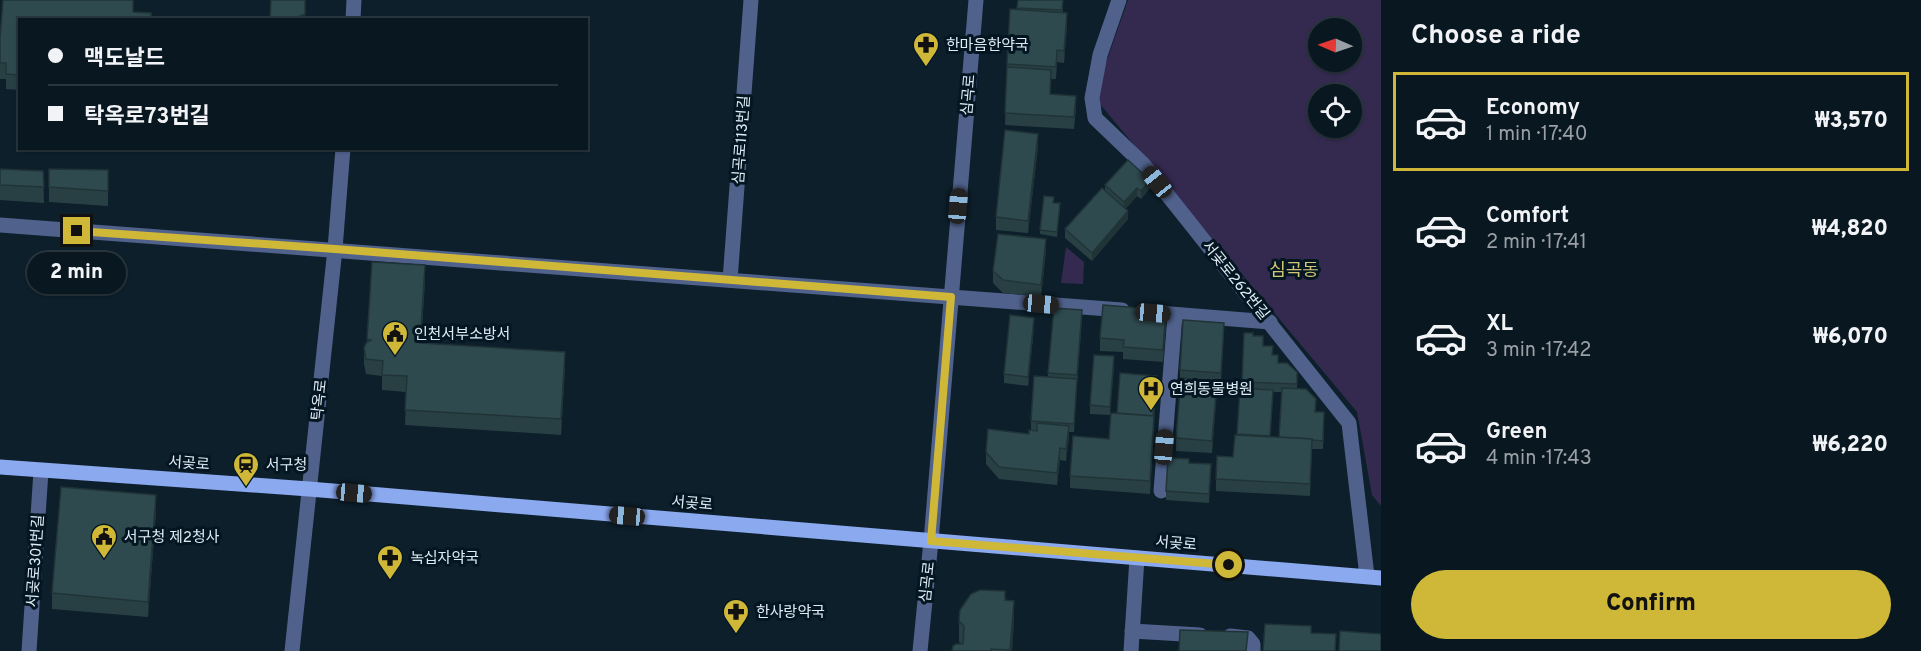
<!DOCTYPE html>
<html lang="en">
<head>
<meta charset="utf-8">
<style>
  body { margin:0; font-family:Overpass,"Noto Sans KR",sans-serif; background:#122029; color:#f1f3f6; height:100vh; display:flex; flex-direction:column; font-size:22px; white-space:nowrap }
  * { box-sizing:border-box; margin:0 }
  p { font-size:20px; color:#999fa5 }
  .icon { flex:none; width:33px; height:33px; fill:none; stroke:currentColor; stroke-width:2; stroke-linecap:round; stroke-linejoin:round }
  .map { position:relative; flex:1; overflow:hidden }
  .panel { display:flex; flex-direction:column; background:#091720; width:540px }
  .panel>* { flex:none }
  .guide { position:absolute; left:18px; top:18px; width:570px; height:132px; border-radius:0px; box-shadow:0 2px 4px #0004,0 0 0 2px #29363e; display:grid; align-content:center; height:132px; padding:0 30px; background:#091720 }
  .needle { width:39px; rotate:272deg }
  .fabs { position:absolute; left:1308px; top:18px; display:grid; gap:12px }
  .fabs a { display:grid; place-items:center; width:54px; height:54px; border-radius:50%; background:#091720; box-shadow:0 2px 4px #0004,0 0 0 2px #29363e; font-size:30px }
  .end { position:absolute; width:27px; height:27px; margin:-14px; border:8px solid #cfb837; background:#111; box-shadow:0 0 0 3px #111 }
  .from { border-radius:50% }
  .bubble { position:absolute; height:42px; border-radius:21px; background:#091720; box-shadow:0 2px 4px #0004,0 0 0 2px #29363e; font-size:20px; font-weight:800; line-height:42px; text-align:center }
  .car { position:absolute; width:18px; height:36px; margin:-18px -9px; border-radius:8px; box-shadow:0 0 4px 2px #0007; background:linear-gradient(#222 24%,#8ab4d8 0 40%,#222 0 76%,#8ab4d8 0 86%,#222 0) }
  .guide b { display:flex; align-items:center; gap:21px; height:57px; font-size:22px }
  .guide b+b { border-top:2px solid #29363e }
  .guide i { width:15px; height:15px; background:#f1f3f6 }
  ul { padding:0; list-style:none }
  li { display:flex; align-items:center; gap:18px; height:99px; margin:0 12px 9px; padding:0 18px; border:3px solid transparent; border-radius:0px }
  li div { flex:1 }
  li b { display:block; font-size:22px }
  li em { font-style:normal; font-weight:800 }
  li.current { border-color:#cfb837 }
  li>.icon { width:54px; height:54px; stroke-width:1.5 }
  h2 { padding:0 30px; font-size:27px; line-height:72px }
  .cta { display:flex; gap:12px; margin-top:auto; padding:12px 30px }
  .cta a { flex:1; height:69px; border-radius:36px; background:#cfb837; color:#111; font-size:24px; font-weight:800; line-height:69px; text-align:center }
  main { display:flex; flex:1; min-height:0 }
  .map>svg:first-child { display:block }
  .green { fill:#342a4f; fill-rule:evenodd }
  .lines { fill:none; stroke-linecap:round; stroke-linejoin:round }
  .minor { stroke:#50628c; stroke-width:15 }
  .major { stroke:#8ba9ef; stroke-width:15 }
  .wall { fill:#284044; fill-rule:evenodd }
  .shaded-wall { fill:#203437 }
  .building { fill:#2e4a4f; stroke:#203437; stroke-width:1.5 }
  .route { stroke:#cfb837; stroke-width:8 }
  .labels { text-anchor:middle; stroke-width:6; stroke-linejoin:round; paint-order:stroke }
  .poi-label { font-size:15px; fill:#dfebf4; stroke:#041621; text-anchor:start }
  .street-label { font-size:15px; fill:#dfebf4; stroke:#041621 }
  .quarter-label { font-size:18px; fill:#d3c476; stroke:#041621 }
</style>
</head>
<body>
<main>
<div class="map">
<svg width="1381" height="651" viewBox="0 0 1381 651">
  <rect width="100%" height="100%" fill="#0c1f2b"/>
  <g class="green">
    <path d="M1128,0H1381V506L1372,495L1357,412L1099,103L1102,74ZM1318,28H1352V62H1318ZM1318,94H1352V128H1318Z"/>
    <polygon points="1066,247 1084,262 1083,284 1061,283"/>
  </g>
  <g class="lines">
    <g class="minor">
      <polyline points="1119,0 1100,55 1092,98 1095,118 1143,164 1349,423 1367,576"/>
      <polyline points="353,20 354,0"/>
      <polyline points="0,225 1122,310"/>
      <polyline points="730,280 751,0"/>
      <polyline points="1146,312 1270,322"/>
      <polyline points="1161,491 1175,315"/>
      <polyline points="1132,631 1200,635"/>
      <polyline points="1230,636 1248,638 1253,644 1253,651"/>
      <polyline points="29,651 41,471"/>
      <polyline points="292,651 335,249 343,148"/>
      <polyline points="920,651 931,541 976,0"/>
      <polyline points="1131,651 1137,558"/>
    </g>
    <polyline class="major" points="0,467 309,489 1381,578"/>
  </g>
  <g class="wall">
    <polygon points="1018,0 1063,0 1063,13 1067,25 1064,63 1057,62 1056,79 1051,79 1050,94 1076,108 1074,129 1005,125 1007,64 1017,10"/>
    <polygon points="20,20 20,90 6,89 6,79 0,79 0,38"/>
    <polygon points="1038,146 1028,233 996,230 996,217"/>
    <polygon points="114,148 137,148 137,151 114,150"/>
    <polygon points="0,169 43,171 44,203 0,200"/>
    <polygon points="49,169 108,185 108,206 49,202"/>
    <polygon points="1105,185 1150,188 1141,199 1137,196 1126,208 1128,219 1092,261 1065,238 1065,229 1105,190"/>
    <polygon points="1053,203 1060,208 1057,237 1040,234 1040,230"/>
    <polygon points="1046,251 1041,297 1003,293 993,283 993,271"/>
    <polygon points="372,262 425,281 421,343 565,367 561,435 405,425 406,392 382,390 382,376 366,374 364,364 364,348 367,343"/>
    <polygon points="1082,319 1077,384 1074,432 1069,432 1066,461 1060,460 1057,485 999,479 986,464 986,452 1037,431 1031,430 1031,421 1048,377 1048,373"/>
    <polygon points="1166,322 1163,362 1123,359 1123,352 1100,351 1100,338"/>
    <polygon points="1034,327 1028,386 1004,383 1004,374"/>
    <polygon points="1224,331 1221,382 1217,381 1212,453 1176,451 1176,438 1181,379 1180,379 1180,370"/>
    <path d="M1244,333L1253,336L1273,355L1278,363L1297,372V388L1315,412L1324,420L1323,449H1312L1310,496L1216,491V479L1233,457L1237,435L1242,388ZM1273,392H1282L1279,437H1270Z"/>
    <polygon points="1114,365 1110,415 1090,414 1090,405"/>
    <polygon points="1156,385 1150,494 1070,488 1070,476 1109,439 1117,414"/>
    <polygon points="1189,463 1211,473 1209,503 1166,500 1166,491"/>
    <polygon points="156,511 148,617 52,609 52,593"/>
    <polygon points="1005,600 1014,621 1012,651 952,651 962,644 959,642 959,621"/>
  </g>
  <g class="shaded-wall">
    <polygon points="306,0 305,20 300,20 300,16"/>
    <polygon points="1067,13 1067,25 1064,63 1064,51"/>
    <polygon points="1038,134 1038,146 1028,233 1028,221"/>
    <polygon points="1150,180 1150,188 1141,199 1141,191"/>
    <polygon points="1137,188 1137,196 1124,211 1124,202"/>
    <polygon points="1128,211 1128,219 1092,261 1092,253"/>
    <polygon points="1046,239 1046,251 1041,297 1041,285"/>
    <polygon points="425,265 425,281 420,358 420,343"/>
    <polygon points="1082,310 1082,319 1077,384 1077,375"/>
    <polygon points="1166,310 1166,322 1163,362 1163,350"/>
    <polygon points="1034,318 1034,327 1028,386 1028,377"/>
    <polygon points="565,352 565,367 561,435 561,419"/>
    <polygon points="1217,381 1217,393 1212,453 1212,441"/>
    <polygon points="1154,416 1154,429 1150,494 1150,481"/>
    <polygon points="1069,426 1069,439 1066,461 1066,449"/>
    <polygon points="1060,448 1060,460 1057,485 1057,473"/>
    <polygon points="156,495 156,511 148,617 148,602"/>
    <polygon points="1014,601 1014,621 1012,651 1010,651"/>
  </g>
  <g class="building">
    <polygon points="3,0 133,0 133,12 151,13 151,20 20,20 20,75 6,74 6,63 0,63 0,38"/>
    <polygon points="271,0 305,0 305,14 300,16 300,20 270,20"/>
    <polygon points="1018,0 1063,0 1062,10 1017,8"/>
    <polygon points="1010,9 1067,13 1064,51 1057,50 1056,67 1007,64"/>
    <polygon points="1007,67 1051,70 1050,94 1076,96 1074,117 1005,113"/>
    <polygon points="1005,130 1038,134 1028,221 996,217"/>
    <polygon points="1128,160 1150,180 1141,191 1137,188 1124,202 1105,185"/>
    <polygon points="0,169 43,171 44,187 0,185"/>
    <polygon points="49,169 108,170 108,191 49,187"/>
    <polygon points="1102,188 1128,211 1092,253 1065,229"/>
    <polygon points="1044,196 1054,197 1053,203 1060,203 1057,232 1040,230"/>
    <polygon points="998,234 1046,239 1041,285 1003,280 993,271"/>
    <polygon points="372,262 425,265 420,343 565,352 561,419 405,410 407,376 382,375 383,361 366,359 364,348 366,343 371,340 367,339"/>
    <polygon points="1103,305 1166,310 1163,350 1123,347 1124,340 1100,338"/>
    <polygon points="1054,308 1082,310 1077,375 1048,373"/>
    <polygon points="1010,315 1034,318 1028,377 1004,374"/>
    <polygon points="1183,320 1224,323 1221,373 1180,370"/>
    <polygon points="1244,333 1253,333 1253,336 1263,336 1263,346 1273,346 1272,355 1278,355 1278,363 1287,363 1297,372 1297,384 1242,382"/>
    <polygon points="1094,355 1114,356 1110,407 1090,405"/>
    <polygon points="1120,373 1156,376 1153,416 1117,413"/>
    <polygon points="1034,376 1077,379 1074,424 1031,421"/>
    <polygon points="1181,378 1217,381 1212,441 1176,438"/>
    <polygon points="1240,388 1273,390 1270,436 1237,434"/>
    <polygon points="1282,388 1306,389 1316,399 1315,412 1324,412 1323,441 1312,440 1312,439 1279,437"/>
    <polygon points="1111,413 1154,416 1150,481 1070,476 1073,436 1109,439"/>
    <polygon points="1037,423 1069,426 1066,449 1060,448 1057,473 999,467 986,452 988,429 1029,434 1029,430 1037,431"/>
    <polygon points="1235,435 1312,439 1310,484 1216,479 1217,456 1233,457"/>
    <polygon points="1168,458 1189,459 1189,463 1211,464 1209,494 1166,491"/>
    <polygon points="61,487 156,495 148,602 52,593"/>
    <polygon points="980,590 1005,591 1005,600 1014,601 1010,650 991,649 991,651 952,651 953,646 956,644 963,644 964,626 959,621 960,610 971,594"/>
    <polygon points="1265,624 1311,626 1311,633 1336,634 1335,651 1263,651"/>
    <polygon points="1180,630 1248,632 1246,651 1179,651"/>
    <polygon points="1340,631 1381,634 1381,651 1339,651"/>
  </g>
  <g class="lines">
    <polyline class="route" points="77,231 335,249 951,297 931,541 1229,565"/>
  </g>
  <defs>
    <symbol id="pharmacy-pin" viewBox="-11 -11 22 30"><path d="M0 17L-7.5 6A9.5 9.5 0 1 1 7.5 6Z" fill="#cfb837" stroke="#041621"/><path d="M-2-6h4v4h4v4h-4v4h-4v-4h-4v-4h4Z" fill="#111"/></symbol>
    <symbol id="civic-pin" viewBox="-11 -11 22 30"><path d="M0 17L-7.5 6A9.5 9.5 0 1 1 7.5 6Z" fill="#cfb837" stroke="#041621"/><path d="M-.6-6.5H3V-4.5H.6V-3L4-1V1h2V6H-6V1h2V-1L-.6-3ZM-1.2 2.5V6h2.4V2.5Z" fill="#111"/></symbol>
    <symbol id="hospital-pin" viewBox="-11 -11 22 30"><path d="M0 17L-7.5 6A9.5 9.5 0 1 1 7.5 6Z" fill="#cfb837" stroke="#041621"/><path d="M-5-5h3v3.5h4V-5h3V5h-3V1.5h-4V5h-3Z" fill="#111"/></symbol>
    <symbol id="station-pin" viewBox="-11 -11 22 30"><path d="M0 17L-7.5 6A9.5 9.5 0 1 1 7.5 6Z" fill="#cfb837" stroke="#041621"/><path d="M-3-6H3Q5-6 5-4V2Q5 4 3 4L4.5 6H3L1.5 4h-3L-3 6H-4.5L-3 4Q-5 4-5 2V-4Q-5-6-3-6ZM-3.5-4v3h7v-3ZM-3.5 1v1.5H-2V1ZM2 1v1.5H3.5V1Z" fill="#111"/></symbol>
  </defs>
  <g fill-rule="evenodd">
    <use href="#pharmacy-pin" x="911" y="30" width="30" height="40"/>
    <use href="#civic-pin" x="380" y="319" width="30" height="40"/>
    <use href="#hospital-pin" x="1136" y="374" width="30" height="40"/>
    <use href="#station-pin" x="231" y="450" width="30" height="40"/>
    <use href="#civic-pin" x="89" y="522" width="30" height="40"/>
    <use href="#pharmacy-pin" x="375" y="543" width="30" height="40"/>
    <use href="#pharmacy-pin" x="721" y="597" width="30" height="40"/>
  </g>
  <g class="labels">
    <g class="poi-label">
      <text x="946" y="50">한마음한약국</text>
      <text x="414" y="339">인천서부소방서</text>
      <text x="1170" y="394">연희동물병원</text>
      <text x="266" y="470">서구청</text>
      <text x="124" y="542">서구청 제2청사</text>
      <text x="410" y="563">녹십자약국</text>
      <text x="756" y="617">한사랑약국</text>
    </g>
    <g class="street-label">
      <text transform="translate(968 95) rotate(-85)" y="5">심곡로</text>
      <text transform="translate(741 140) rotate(-86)" y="5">심곡로113번길</text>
      <text transform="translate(1236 280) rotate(51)" y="5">서곶로262번길</text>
      <text transform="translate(319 400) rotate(-84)" y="5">탁옥로</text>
      <text transform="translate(189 463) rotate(4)" y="5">서곶로</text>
      <text transform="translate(692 503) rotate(5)" y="5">서곶로</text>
      <text transform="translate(1176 543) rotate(5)" y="5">서곶로</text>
      <text transform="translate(35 561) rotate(-86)" y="5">서곶로301번길</text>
      <text transform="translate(927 582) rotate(-84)" y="5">심곡로</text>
    </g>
    <g class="quarter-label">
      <text x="1294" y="276">심곡동</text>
    </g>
  </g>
</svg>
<div class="fabs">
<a><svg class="needle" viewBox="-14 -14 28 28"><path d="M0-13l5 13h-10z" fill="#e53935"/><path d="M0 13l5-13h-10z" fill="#999fa5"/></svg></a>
<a><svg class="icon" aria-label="locate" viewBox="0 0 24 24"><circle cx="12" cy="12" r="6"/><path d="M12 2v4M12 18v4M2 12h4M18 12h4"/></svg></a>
</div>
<i class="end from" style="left:1229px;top:565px"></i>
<i class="end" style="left:77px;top:231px"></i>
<div class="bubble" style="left:27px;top:252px;width:99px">2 min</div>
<i class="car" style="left:1157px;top:182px;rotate:321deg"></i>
<i class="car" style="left:958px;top:206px;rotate:5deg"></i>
<i class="car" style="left:1041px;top:304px;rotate:95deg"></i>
<i class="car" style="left:1153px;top:313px;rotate:95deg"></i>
<i class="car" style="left:1164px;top:447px;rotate:5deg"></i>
<i class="car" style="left:354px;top:493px;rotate:95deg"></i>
<i class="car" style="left:627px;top:516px;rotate:275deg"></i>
<div class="guide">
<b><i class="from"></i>맥도날드</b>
<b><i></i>탁옥로73번길</b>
</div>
</div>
<section class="panel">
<h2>Choose a ride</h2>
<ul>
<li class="current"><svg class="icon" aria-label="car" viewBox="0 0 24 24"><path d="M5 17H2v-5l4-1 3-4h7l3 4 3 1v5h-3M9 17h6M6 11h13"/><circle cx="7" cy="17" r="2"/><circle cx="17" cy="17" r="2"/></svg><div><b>Economy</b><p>1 min · 17:40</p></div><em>₩3,570</em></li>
<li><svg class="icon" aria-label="car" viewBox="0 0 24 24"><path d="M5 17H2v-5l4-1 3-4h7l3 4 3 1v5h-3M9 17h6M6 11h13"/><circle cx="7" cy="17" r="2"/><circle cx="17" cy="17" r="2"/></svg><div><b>Comfort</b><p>2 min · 17:41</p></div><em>₩4,820</em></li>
<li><svg class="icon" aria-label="car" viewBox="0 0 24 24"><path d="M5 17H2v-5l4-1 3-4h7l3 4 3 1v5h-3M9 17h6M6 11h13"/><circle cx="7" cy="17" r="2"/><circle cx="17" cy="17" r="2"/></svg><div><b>XL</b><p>3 min · 17:42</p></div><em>₩6,070</em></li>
<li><svg class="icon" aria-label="car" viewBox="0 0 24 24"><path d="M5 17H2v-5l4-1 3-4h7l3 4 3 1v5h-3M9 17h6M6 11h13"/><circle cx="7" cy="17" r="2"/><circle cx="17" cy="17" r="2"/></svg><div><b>Green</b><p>4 min · 17:43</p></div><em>₩6,220</em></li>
</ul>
<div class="cta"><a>Confirm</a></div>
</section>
</main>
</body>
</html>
